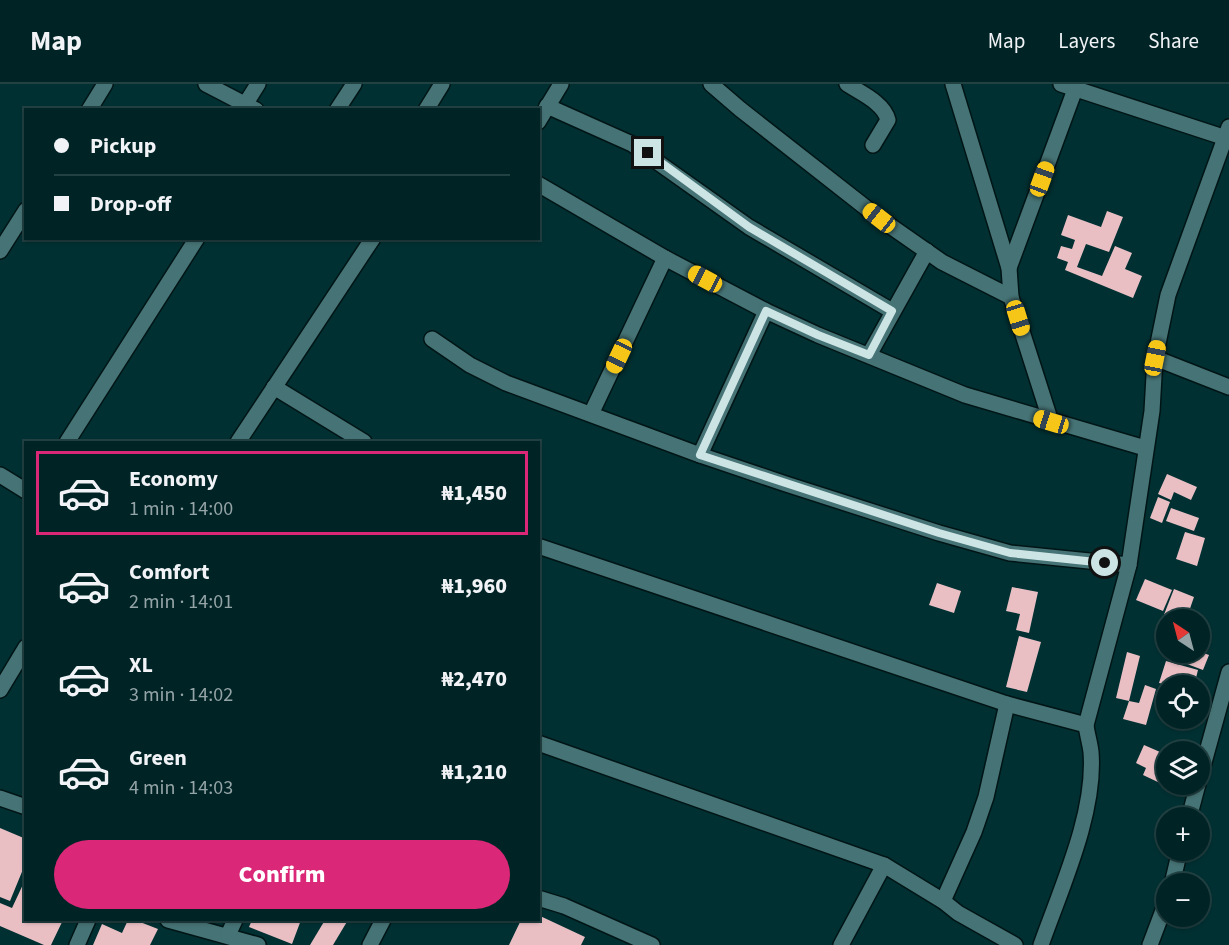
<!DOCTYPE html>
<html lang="en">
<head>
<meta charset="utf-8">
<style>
  body { margin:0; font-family:"Source Sans 3",sans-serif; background:#0e3032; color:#f1f3f6; height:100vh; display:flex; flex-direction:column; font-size:22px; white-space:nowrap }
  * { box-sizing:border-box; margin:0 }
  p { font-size:20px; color:#95a4a7 }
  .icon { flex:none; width:33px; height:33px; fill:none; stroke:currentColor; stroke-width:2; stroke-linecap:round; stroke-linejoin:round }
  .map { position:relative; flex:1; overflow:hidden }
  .drawer { position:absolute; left:24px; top:357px; width:516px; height:480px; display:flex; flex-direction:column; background:#002426; border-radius:0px; box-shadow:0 2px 4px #0004,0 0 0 2px #224143 }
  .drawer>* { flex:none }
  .top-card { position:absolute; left:24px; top:24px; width:516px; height:132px; border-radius:0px; box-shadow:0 2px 4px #0004,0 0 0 2px #224143; display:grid; align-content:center; height:132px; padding:0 30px; background:#002426 }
  .needle { width:39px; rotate:324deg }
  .fabs { position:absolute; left:1156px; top:525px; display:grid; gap:12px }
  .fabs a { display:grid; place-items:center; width:54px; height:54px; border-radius:50%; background:#002426; box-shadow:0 2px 4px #0004,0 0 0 2px #224143; font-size:30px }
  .end { position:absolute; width:27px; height:27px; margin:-14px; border:8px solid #cde4e5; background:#111; box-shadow:0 0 0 3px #111 }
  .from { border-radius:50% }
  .car { position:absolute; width:18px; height:36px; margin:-18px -9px; border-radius:8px; box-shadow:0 0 4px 2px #0007; background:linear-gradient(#f5c518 24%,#345 0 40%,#f5c518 0 76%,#345 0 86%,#f5c518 0) }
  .top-card b { display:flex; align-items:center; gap:21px; height:57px; font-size:22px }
  .top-card b+b { border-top:2px solid #224143 }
  .top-card i { width:15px; height:15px; background:#f1f3f6 }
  ul { padding:10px 0 0; list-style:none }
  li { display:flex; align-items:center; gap:18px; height:84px; margin:0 12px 9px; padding:0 18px; border:3px solid transparent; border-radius:0px }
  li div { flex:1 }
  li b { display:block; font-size:22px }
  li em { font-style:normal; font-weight:800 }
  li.on { border-color:#db2777 }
  li>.icon { width:54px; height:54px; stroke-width:1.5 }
  .primary-button { display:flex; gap:12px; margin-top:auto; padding:12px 30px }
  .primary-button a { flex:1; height:69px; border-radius:36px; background:#db2777; color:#fff; font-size:24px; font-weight:800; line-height:69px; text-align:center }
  header { display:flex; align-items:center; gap:36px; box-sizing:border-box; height:84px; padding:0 30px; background:#002426; border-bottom:2px solid #224143 }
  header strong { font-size:28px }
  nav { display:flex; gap:33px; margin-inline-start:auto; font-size:21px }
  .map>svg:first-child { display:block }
  .building { fill:#e9bfc4 }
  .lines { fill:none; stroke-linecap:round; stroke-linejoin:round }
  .street-casing { stroke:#011516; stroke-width:18 }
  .street { stroke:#467375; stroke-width:15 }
  .route { stroke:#cde4e5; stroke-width:8 }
</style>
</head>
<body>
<header>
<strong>Map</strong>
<nav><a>Map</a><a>Layers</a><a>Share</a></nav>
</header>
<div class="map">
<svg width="1229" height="861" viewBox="0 0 1229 861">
  <rect width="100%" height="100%" fill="#003032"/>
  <g class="building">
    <polygon points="1107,127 1123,133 1109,168 1086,160 1077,183 1102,192 1115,162 1132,169 1125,185 1142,192 1133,214 1065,186 1068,178 1057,174 1061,162 1072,165 1075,156 1061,151 1068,131 1101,143"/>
    <polygon points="1167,390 1197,403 1191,416 1174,408 1171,416 1158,410"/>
    <polygon points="1158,413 1170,418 1162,439 1150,434"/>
    <polygon points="1171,424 1199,434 1194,447 1166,437"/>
    <polygon points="1185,448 1205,454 1197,482 1176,475"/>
    <polygon points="1145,495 1172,506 1163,527 1136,516"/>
    <polygon points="937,499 961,507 954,529 929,521"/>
    <polygon points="1012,503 1038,508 1029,549 1016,546 1020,530 1006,527"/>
    <polygon points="1174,505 1194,513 1186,536 1167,536 1167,555 1156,551"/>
    <polygon points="1019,552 1041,558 1027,608 1006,603"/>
    <polygon points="1127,568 1140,572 1129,617 1139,619 1145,601 1156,605 1146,641 1123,635 1129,617 1116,614"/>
    <polygon points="1192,568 1201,568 1209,571 1203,586 1187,580"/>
    <polygon points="1166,577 1198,586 1194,602 1177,598 1176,602 1159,599"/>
    <polygon points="1160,602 1167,604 1167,624 1155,620"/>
    <polygon points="1144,661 1167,671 1167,688 1162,700 1143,691 1146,684 1136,679"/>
    <polygon points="0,744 26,755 26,778 10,817 0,813"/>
    <polygon points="26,794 26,836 63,836 51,861 44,861 0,842 0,819 12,824"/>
    <polygon points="538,831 585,853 581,861 509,861 521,836 538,836"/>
    <polygon points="128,836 135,836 158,845 150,861 93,861 102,840 122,849"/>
    <polygon points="252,836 301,836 292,860 249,843"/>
    <polygon points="325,836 348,836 333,861 310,861"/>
  </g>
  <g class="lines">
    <defs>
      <g id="street">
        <polyline points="206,0 256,26"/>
        <polyline points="711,0 740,25 879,134 942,178 1011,213"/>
        <path d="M847,0C861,9 884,19 888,36L873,61"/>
        <polyline points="953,0 1009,184 1011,213 1051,338"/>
        <polyline points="1061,0 1229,55"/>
        <polyline points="246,19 258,0"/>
        <polyline points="547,22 632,60 749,143 892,227"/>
        <polyline points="89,26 105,0"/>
        <polyline points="337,26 354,0"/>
        <polyline points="426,26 442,0"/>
        <polyline points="538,38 561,0"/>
        <polyline points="538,100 665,174 766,227 818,251 965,311 1145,364"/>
        <polyline points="0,167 26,126"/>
        <polyline points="1009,184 1077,0"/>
        <polyline points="432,255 470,281 506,299 700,371 786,400 939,449 1010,469 1129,481"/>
        <polyline points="869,271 927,167"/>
        <polyline points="1155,274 1229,303"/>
        <polyline points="274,303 364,358"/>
        <polyline points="591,330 665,174"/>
        <polyline points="67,358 197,154"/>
        <polyline points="238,358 373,154"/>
        <polyline points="700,371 766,227"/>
        <polyline points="0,391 26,407"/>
        <polyline points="538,462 1007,620 1086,641"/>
        <polyline points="0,606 26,563"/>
        <polyline points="538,659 884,781 943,817 958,829 1015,861"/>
        <polyline points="1200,693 1229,588"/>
        <polyline points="0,714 26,723"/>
        <polyline points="1189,734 1198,700"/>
        <polyline points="1172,800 1180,766"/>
        <polyline points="538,814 564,822 652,861"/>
        <polyline points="943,817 974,748 986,713 1007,620"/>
        <polyline points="168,836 258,861"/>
        <polyline points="228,851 235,836"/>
        <polyline points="77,861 88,836"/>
        <polyline points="370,861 383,836"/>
        <polyline points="841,861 884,781"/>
        <path d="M1041,861C1061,804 1096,729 1091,668C1090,659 1087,650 1086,641L1129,481L1152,327L1155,274L1168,211L1229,43"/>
        <polyline points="1150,861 1167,816"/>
      </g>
    </defs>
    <use href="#street" class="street-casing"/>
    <use href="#street" class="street"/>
  </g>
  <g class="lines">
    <polyline class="route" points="648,69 749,143 892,227 869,271 818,251 766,227 700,371 939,449 1010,469 1105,479"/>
  </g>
</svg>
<div class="fabs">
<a><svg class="needle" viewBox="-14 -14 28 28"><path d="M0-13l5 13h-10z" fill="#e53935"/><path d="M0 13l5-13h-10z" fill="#95a4a7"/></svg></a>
<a><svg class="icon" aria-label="locate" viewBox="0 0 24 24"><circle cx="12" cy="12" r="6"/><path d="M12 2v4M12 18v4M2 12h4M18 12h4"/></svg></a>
<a><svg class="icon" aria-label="layers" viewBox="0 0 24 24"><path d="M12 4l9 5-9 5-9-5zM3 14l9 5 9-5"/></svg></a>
<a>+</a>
<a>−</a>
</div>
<i class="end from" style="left:1105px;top:479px"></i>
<i class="end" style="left:648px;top:69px"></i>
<i class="car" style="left:1042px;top:95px;rotate:20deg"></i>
<i class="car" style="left:879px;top:134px;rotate:308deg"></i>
<i class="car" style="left:705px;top:195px;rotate:298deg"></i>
<i class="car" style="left:1018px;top:234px;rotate:163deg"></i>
<i class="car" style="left:619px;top:272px;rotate:205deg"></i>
<i class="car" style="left:1155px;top:274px;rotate:11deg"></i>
<i class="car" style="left:1051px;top:338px;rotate:287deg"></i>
<div class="top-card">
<b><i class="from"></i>Pickup</b>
<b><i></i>Drop-off</b>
</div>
<section class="drawer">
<ul>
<li class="on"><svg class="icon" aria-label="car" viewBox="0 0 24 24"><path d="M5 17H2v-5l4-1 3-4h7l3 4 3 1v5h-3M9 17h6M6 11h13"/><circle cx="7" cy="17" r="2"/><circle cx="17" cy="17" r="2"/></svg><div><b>Economy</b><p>1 min · 14:00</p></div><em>₦1,450</em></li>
<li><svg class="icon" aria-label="car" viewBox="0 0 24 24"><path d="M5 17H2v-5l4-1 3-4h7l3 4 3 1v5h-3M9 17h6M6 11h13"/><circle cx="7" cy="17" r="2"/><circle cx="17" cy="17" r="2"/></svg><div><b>Comfort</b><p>2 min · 14:01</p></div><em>₦1,960</em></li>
<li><svg class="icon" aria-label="car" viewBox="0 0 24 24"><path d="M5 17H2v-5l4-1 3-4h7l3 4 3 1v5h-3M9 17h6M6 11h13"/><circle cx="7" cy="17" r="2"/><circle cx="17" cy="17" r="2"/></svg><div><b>XL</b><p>3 min · 14:02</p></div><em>₦2,470</em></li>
<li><svg class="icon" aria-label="car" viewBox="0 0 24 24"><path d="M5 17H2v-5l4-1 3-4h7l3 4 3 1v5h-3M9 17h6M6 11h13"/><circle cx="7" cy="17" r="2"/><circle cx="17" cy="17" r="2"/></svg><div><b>Green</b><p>4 min · 14:03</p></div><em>₦1,210</em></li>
</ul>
<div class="primary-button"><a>Confirm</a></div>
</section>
</div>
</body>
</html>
